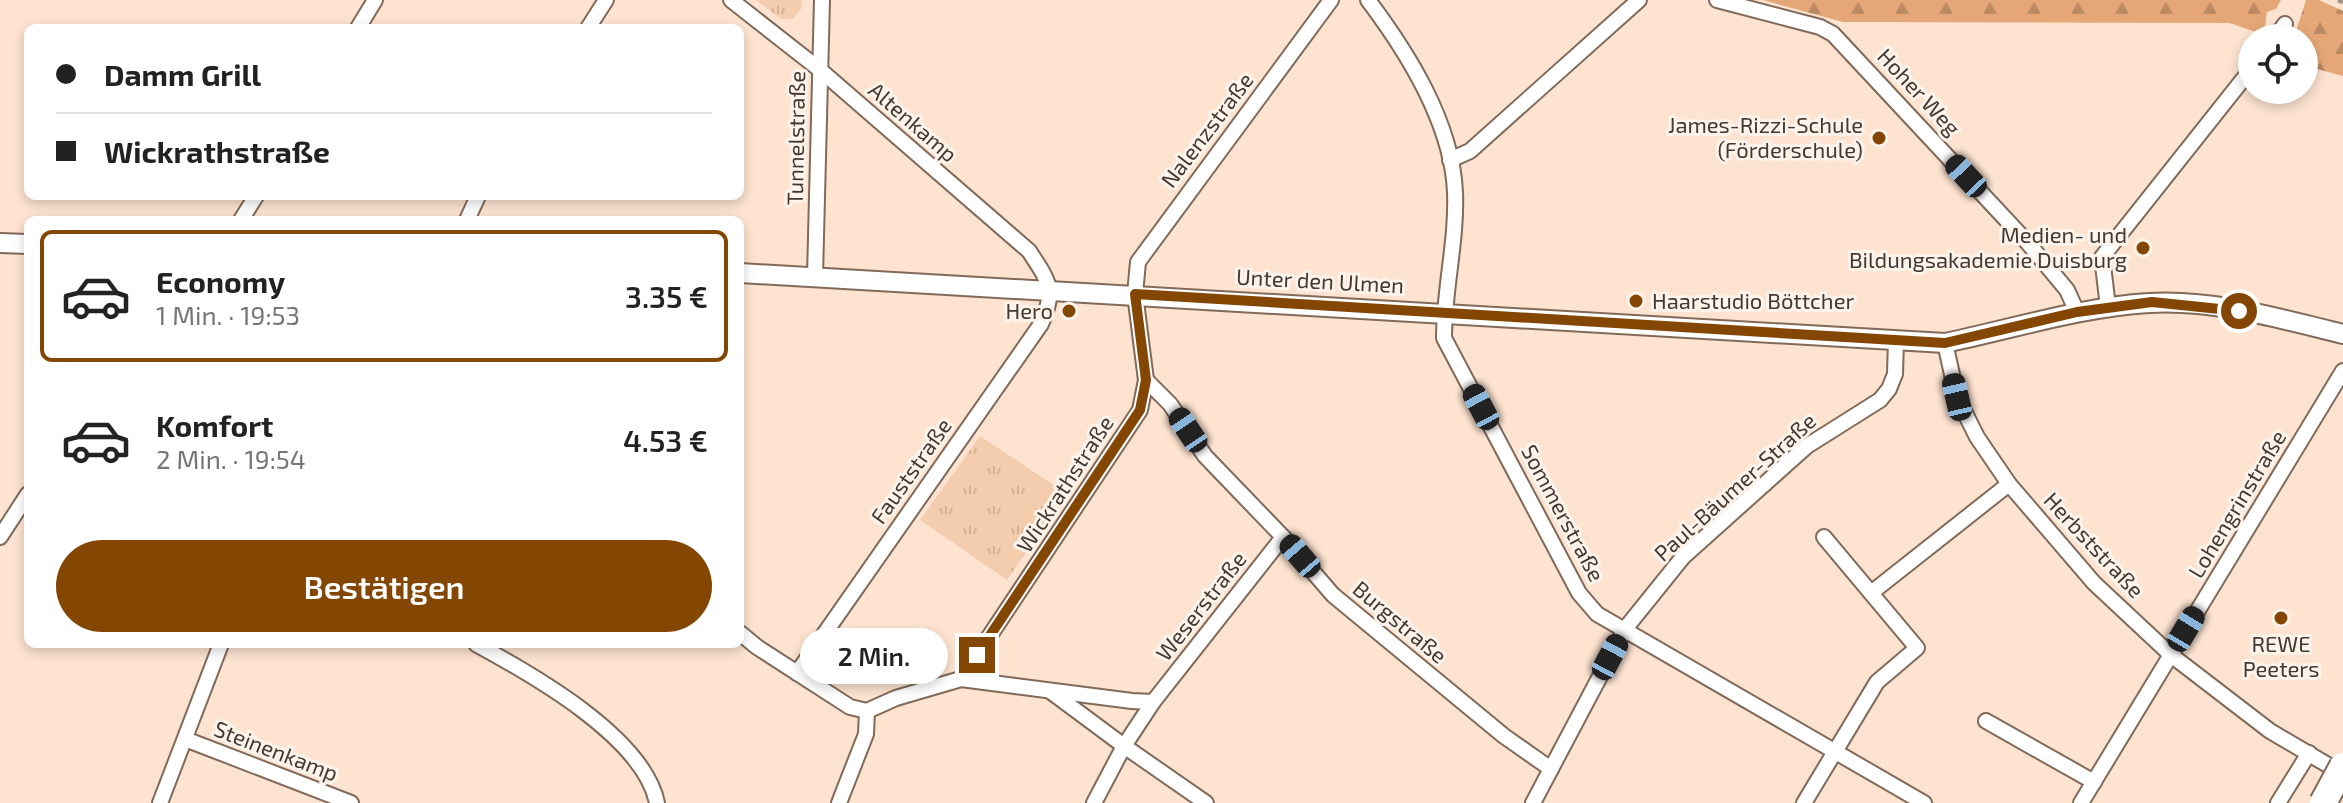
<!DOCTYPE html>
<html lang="de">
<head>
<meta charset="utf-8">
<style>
  body { margin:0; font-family:"Exo 2",sans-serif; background:#f2f2f2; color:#222; height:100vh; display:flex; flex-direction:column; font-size:30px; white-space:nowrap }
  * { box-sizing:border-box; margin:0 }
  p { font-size:26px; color:#767676 }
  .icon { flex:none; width:44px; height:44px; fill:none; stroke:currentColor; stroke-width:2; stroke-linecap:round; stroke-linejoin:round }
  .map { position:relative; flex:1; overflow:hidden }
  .details { position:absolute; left:24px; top:216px; width:720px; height:432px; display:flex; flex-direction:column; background:#fff; border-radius:12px; box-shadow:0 4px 12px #0003 }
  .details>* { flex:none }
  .guide { position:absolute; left:24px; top:24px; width:720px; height:176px; border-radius:12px; box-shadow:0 4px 12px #0003; display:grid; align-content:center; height:176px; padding:0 32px; background:#fff }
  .buttons { position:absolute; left:2238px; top:24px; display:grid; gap:16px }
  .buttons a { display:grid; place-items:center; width:80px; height:80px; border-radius:50%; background:#fff; box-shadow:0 4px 12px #0003; font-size:40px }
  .end { position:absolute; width:36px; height:36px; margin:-18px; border:10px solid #834603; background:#fff; box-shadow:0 0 0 4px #fff }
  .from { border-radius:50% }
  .bubble { position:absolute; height:56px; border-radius:28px; background:#fff; box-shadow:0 4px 12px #0003; font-size:26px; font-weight:600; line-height:56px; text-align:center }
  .car { position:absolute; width:24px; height:48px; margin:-24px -12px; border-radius:10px; box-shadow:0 0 6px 2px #0007; background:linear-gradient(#222 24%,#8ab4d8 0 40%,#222 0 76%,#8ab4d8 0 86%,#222 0) }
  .guide b { display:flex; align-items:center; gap:28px; height:76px; font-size:30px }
  .guide b+b { border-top:2px solid #e0e0e0 }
  .guide i { width:20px; height:20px; background:#222 }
  ul { padding:14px 0 0; list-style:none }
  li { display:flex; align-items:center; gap:24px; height:132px; margin:0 16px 12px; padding:0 16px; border:4px solid transparent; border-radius:12px }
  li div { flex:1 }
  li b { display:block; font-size:30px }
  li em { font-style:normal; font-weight:600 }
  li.selected { border-color:#834603 }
  li>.icon { width:72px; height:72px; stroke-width:1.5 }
  .cta { display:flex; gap:16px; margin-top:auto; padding:16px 32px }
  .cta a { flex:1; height:92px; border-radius:48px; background:#834603; color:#fff; font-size:32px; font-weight:600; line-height:92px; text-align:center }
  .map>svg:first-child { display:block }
  .forest { fill:url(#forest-firs) }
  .park { fill:url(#park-tufts) }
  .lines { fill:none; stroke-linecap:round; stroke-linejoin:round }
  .minor-casing { stroke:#816a59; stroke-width:18 }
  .tertiary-casing { stroke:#816a59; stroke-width:22 }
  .minor { stroke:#fff; stroke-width:14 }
  .tertiary { stroke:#fff; stroke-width:18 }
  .rail { stroke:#a59385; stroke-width:5; stroke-dasharray:16 8; stroke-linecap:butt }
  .motorway-bridge-casing { stroke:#816a59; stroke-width:30; stroke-linecap:butt }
  .motorway-bridge { stroke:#fff; stroke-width:26 }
  .route { stroke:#834603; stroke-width:10 }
  .poi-dot { fill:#834603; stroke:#fef4ec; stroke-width:3 }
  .labels { text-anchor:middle; stroke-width:6; stroke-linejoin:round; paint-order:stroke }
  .street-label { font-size:22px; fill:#433931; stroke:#fef4ec }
  .poi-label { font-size:22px; fill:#433931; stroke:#fef4ec; text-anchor:end }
</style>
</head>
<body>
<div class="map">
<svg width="2343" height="803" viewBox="0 0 2343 803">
  <defs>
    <pattern id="forest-firs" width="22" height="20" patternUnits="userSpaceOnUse" patternTransform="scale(2)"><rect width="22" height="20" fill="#e5a777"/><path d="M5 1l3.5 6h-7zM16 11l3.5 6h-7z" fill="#bb8962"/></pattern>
    <pattern id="park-tufts" width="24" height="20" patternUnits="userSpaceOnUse" patternTransform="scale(2)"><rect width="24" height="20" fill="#f4cdaf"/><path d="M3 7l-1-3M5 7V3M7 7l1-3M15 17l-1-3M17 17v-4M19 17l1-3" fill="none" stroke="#d2b197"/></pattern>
  </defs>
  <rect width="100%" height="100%" fill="#fde3d0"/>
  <g class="forest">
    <polygon points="1763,0 2281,0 2276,9 2267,12 2264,35 2230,23 1843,22"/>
    <polygon points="2306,0 2319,0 2343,11 2343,76 2317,69 2304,55 2304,38 2296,38 2296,31"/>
  </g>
  <g class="park">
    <polygon points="756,0 802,0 801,9 793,19 781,19"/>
    <polygon points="980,436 1067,494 1007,580 920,520"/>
  </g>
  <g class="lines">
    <defs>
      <g id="minor">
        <path d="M731,0L819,69L1029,251C1048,280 1057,290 1041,324L797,673"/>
        <path d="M1368,0C1408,53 1452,123 1455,192C1457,241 1444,289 1444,338L1579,593L1597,614L1924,803"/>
        <polyline points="1717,0 1820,27 1833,34 2028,243 2067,290 2077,312"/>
        <polyline points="358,28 375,0"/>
        <polyline points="588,28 606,0"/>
        <polyline points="2275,38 2285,24"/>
        <polyline points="1450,160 1470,151 1639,0"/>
        <polyline points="241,220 256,196"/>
        <polyline points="467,220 478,196"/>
        <polyline points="815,276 822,0"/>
        <polyline points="2108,307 2102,257 2252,68"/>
        <polyline points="1945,343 1957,397 1977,437 2009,484 2094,583 2171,655 2270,731 2343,774"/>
        <polyline points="1146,380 1170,404 1205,456 1283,537 1333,595 1504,736 1551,769"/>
        <polyline points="0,537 28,494"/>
        <polyline points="1871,593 2009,484"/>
        <polyline points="740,633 757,647 850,707 867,711 896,698 961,679 1132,701 1153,702 1283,537"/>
        <path d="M476,644C531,674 644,737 657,803"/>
        <polyline points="961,679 1140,410 1146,380 1135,294 1138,262 1331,0"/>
        <polyline points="1050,691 1124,746 1153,702"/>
        <polyline points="1986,721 2094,782"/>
        <polyline points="185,739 351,803"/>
        <polyline points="160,803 221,644"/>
        <polyline points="839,803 866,734 867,711"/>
        <polyline points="1094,803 1124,746 1206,803"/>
        <polyline points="1533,803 1625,629 1683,557 1807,446 1880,400 1889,389 1895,374 1896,340"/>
        <polyline points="1804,803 1877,682 1917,648 1824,537"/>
        <polyline points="2081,803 2343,371"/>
        <polyline points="2278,803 2309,753"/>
      </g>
      <g id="tertiary">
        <polyline points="0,243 28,244"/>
        <path d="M740,273L1945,343C2012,329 2081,307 2149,303C2214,299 2281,319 2343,334"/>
      </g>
    </defs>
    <use href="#minor" class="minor-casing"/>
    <use href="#tertiary" class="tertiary-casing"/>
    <use href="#minor" class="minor"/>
    <use href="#tertiary" class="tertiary"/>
    <polyline class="rail" points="2338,0 2343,2"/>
    <defs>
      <polyline id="motorway-bridge" points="2323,803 2343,766"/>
    </defs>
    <use href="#motorway-bridge" class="motorway-bridge-casing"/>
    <use href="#motorway-bridge" class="motorway-bridge"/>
  </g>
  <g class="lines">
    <polyline class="route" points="977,655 1140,410 1146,380 1135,294 1945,343 2077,312 2152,302 2239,311"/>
  </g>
  <g class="poi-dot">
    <circle cx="1879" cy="138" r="8"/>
    <circle cx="2143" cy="248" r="8"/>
    <circle cx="1636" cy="301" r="8"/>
    <circle cx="1069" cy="311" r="8"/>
    <circle cx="2281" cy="618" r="8"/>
  </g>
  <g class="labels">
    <g class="street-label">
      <text transform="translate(1919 92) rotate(47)" y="8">Hoher Weg</text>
      <text transform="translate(913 122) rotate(41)" y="8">Altenkamp</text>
      <text transform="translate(1207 130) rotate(-53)" y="8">Nalenzstraße</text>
      <text transform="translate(796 138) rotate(-89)" y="8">Tunnelstraße</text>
      <text transform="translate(1320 281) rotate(3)" y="8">Unter den Ulmen</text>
      <text transform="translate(911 471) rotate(-55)" y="8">Fauststraße</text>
      <text transform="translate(1065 484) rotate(-57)" y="8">Wickrathstraße</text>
      <text transform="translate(1735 487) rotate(-42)" y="8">Paul-Bäumer-Straße</text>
      <text transform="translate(2237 504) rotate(-59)" y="8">Lohengrinstraße</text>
      <text transform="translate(1563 513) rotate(62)" y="8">Sommerstraße</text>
      <text transform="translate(2094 545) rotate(47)" y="8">Herbststraße</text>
      <text transform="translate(1201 606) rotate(-52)" y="8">Weserstraße</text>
      <text transform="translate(1400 622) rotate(40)" y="8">Burgstraße</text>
      <text transform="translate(276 751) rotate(21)" y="8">Steinenkamp</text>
    </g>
    <g class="poi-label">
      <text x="1863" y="133">James-Rizzi-Schule<tspan x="1863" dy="25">(Förderschule)</tspan></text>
      <text x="2127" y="243">Medien- und<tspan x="2127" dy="25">Bildungsakademie Duisburg</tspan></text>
      <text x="1652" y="309" text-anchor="start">Haarstudio Böttcher</text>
      <text x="1053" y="319">Hero</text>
      <text x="2281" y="652" text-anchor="middle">REWE<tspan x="2281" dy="25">Peeters</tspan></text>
    </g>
  </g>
</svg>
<div class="buttons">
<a><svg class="icon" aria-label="locate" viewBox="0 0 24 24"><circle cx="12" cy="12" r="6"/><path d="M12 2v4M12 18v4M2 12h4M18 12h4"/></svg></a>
</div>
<i class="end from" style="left:2239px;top:311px"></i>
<i class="end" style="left:977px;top:655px"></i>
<div class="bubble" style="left:800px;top:628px;width:148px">2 Min.</div>
<i class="car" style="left:1966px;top:176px;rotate:317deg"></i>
<i class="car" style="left:1957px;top:397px;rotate:347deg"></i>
<i class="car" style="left:1481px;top:407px;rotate:332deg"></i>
<i class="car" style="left:1188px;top:430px;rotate:326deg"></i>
<i class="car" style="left:1300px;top:556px;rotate:319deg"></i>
<i class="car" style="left:2186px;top:629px;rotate:31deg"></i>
<i class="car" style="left:1610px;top:657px;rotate:28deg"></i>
<div class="guide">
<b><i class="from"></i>Damm Grill</b>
<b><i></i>Wickrathstraße</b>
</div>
<section class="details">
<ul>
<li class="selected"><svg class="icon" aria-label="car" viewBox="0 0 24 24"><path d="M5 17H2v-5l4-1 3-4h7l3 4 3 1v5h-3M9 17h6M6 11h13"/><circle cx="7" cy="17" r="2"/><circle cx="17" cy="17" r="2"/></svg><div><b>Economy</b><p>1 Min. · 19:53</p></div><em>3.35 €</em></li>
<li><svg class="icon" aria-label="car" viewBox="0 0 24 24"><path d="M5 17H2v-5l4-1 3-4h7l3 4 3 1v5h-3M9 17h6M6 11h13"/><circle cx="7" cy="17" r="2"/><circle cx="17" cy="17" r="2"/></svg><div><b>Komfort</b><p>2 Min. · 19:54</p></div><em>4.53 €</em></li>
</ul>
<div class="cta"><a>Bestätigen</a></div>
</section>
</div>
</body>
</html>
